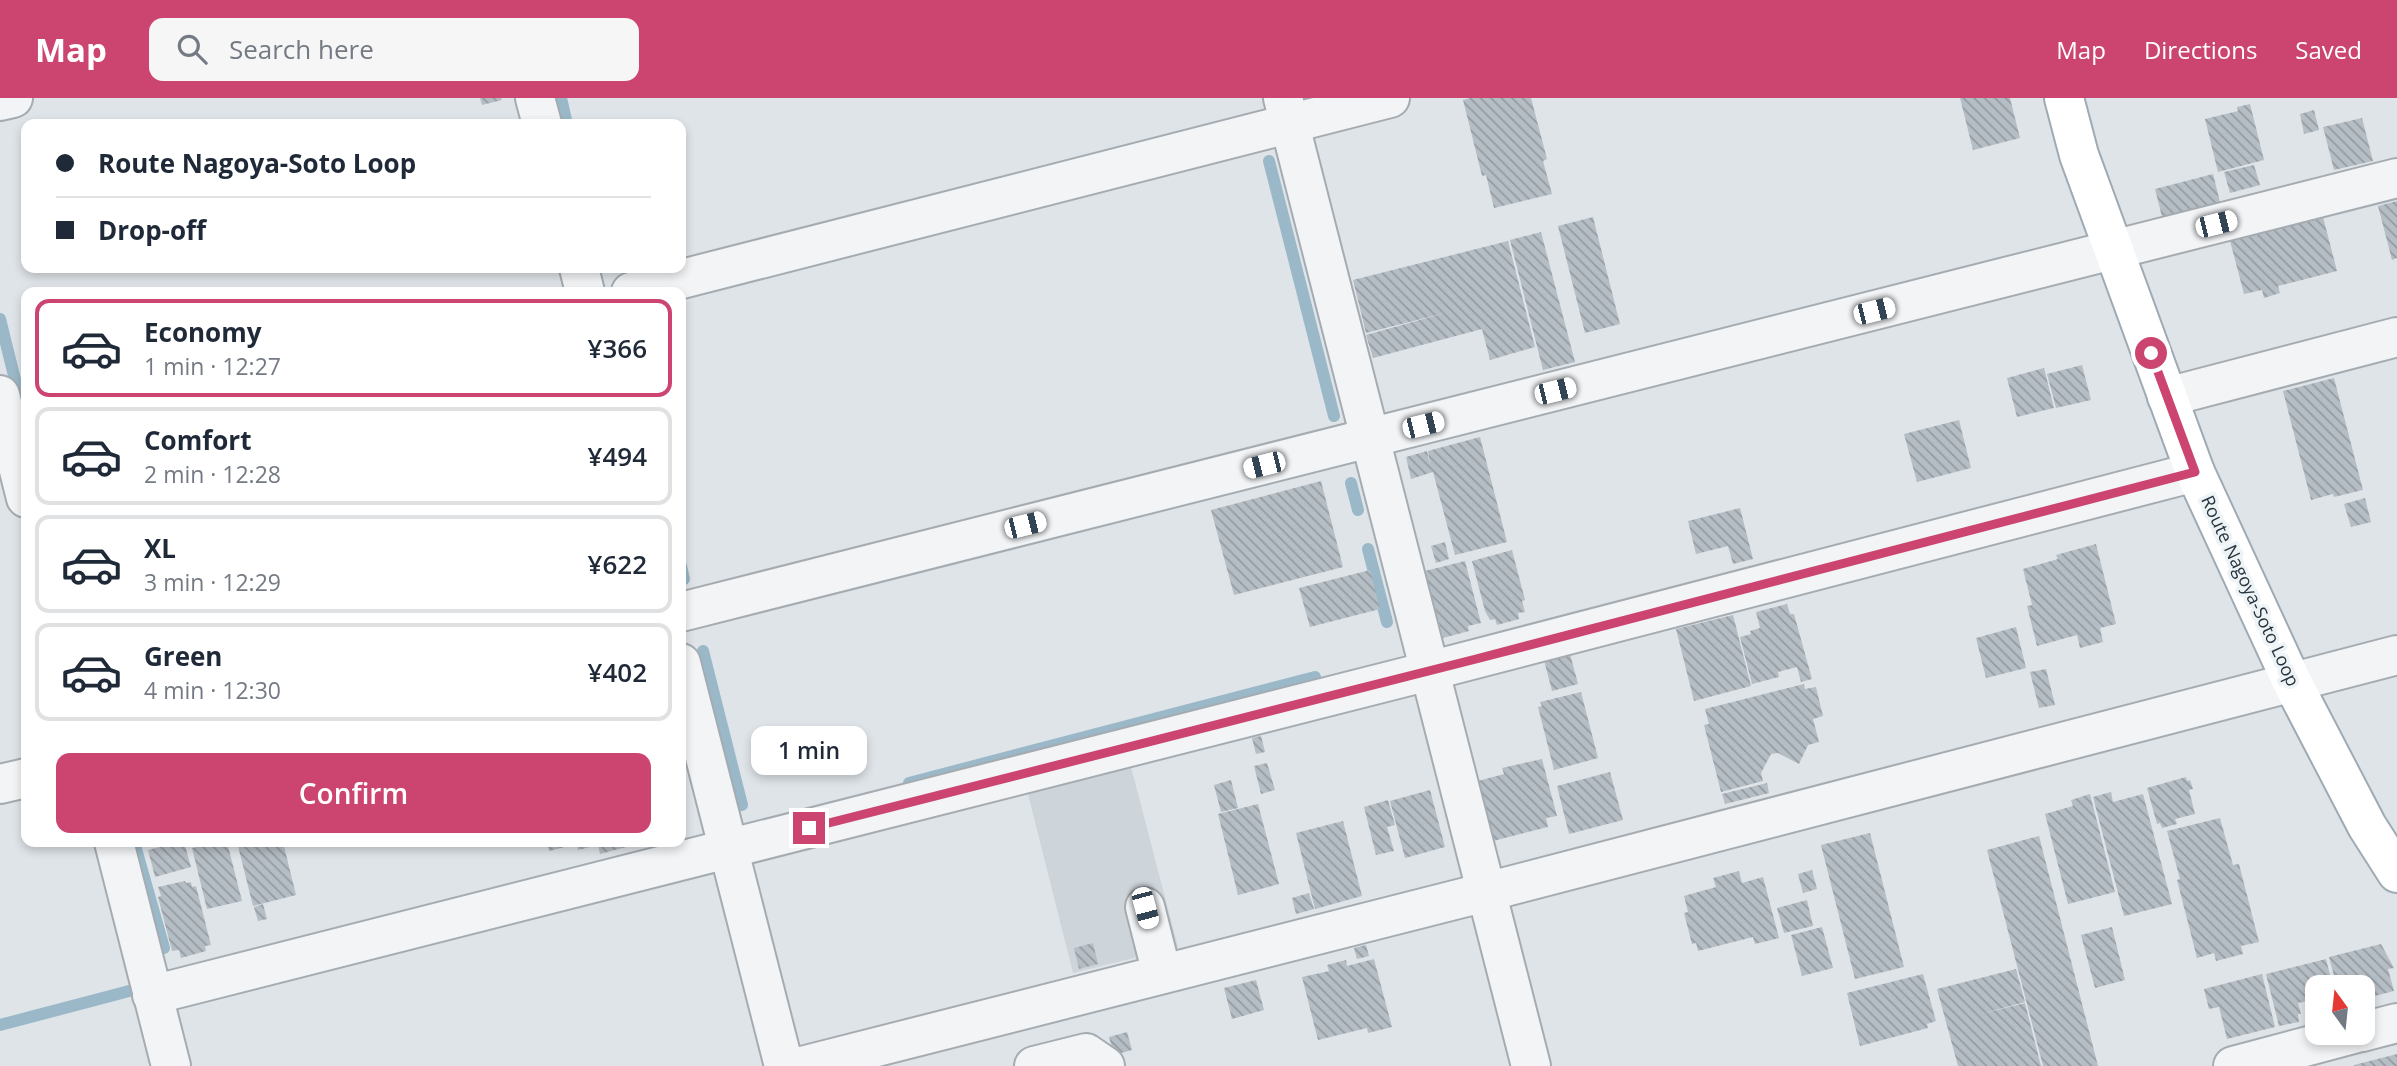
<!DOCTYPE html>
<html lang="en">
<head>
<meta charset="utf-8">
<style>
  body { margin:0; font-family:"Open Sans",sans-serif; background:#f6f6f7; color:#1f2937; height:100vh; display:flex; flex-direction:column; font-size:26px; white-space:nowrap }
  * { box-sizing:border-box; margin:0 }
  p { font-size:23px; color:#747a83 }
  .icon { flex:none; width:38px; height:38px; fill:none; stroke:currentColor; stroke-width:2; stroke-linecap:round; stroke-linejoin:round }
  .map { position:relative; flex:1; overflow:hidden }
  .side { position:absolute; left:21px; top:189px; width:665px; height:560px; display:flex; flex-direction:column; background:#fff; border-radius:14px; box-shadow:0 4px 10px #0003 }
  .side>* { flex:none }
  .banner { position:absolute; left:21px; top:21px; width:665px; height:154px; border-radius:14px; box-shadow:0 4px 10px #0003; display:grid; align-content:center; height:154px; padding:0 35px; background:#fff }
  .needle { width:46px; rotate:345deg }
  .controls { position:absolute; left:2305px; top:877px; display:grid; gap:14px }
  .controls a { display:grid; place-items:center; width:70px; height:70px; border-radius:14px; background:#fff; box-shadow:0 4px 10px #0003; font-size:35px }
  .end { position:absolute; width:32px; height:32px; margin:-16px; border:9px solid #cc4571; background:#fff; box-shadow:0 0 0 4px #fff }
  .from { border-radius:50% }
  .bubble { position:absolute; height:49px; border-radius:14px; background:#fff; box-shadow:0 4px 10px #0003; font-size:23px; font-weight:600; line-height:49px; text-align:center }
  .car { position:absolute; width:21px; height:42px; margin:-21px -10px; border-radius:9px; box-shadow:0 0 5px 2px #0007; background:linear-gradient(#fff 24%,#345 0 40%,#fff 0 76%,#345 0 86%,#fff 0) }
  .banner b { display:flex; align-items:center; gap:24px; height:66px; font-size:26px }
  .banner b+b { border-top:2px solid #e0e1e3 }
  .banner i { width:18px; height:18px; background:#1f2937 }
  ul { padding:12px 0 0; list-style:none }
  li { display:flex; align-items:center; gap:21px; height:98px; margin:0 14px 10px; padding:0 21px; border:4px solid #e0e1e3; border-radius:14px }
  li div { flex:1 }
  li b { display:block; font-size:26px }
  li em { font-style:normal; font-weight:600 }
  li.on { border-color:#cc4571 }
  li>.icon { width:63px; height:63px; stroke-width:1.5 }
  .action { display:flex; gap:14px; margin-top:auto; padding:14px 35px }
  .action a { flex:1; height:80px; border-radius:14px; background:#cc4571; color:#fff; font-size:28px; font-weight:600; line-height:80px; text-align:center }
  header { display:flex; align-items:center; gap:42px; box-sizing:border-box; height:98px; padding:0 35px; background:#cc4571; color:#fff }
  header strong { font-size:33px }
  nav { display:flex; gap:38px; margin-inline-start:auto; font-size:24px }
  .search { width:490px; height:63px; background:#f6f6f7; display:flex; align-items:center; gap:18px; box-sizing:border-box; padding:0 24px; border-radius:14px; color:#747a83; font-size:26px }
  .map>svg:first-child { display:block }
  .built { fill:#cdd4da }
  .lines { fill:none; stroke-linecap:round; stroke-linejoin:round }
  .stream { stroke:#9ab8c8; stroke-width:12 }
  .building { fill:url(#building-back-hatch) }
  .minor-casing { stroke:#a4acb2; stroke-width:42 }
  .major-casing { stroke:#9fabb4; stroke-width:42 }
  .minor { stroke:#f2f4f6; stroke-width:38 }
  .major { stroke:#fff; stroke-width:38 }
  .route { stroke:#cc4571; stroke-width:9 }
  .labels { text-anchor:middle; stroke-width:7; stroke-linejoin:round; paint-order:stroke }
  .street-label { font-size:18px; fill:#28343f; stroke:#eef3f6 }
</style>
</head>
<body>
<header>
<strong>Map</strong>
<div class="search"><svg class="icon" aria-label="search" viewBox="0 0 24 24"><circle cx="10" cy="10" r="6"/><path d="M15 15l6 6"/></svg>Search here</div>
<nav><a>Map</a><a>Directions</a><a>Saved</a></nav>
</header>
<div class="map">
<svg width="2397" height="968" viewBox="0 0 2397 968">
  <defs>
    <pattern id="building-back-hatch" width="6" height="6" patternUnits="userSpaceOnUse" patternTransform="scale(1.75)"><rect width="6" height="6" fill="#b6bec5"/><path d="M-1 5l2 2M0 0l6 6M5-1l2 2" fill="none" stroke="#949ba1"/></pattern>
  </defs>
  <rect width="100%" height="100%" fill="#dfe4e8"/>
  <polygon class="built" points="1131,669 1178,849 1073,875 1028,696"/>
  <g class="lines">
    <g class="stream">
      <polyline points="561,0 567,26"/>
      <polyline points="1269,63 1334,318"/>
      <polyline points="0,221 21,306"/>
      <polyline points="1351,385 1358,412"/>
      <polyline points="1368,451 1387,524"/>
      <polyline points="681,468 684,481"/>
      <polyline points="703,553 742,707"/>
      <polyline points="909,685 1315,579"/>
      <polyline points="134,744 164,850"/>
      <polyline points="0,927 133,892"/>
    </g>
  </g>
  <g class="building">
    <polygon points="480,0 501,0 502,2 482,7"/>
    <polygon points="1470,0 1531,0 1547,61 1543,63 1552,96 1494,110 1486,77 1482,78 1463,2"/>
    <polygon points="1960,0 2010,0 2020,40 1973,52"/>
    <polygon points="2250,6 2264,62 2218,74 2205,21 2238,13 2237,9"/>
    <polygon points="2314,12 2319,32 2304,36 2300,16"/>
    <polygon points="2362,20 2373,63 2334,72 2323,29"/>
    <polygon points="2254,67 2260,87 2230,95 2224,74"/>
    <polygon points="2213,76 2220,104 2162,119 2155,91"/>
    <polygon points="2397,103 2397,160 2392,162 2378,108"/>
    <polygon points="2322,115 2337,173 2278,188 2280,195 2264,200 2262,192 2244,196 2229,139"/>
    <polygon points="1593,119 1620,226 1585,235 1558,128"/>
    <polygon points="1541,134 1575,264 1543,272 1510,142"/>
    <polygon points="1508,143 1535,249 1490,262 1482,231 1373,260 1366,237 1445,215 1366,235 1353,182"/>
    <polygon points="2082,267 2091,302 2056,310 2047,276"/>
    <polygon points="2044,270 2054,310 2017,319 2007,280"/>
    <polygon points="2334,280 2363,392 2334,399 2333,396 2311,402 2283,293"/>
    <polygon points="1959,322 1971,370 1917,384 1904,336"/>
    <polygon points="1480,339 1507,444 1455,457 1433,374 1411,381 1406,359 1427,353 1430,367 1428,353"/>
    <polygon points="1321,383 1343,469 1234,497 1211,412"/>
    <polygon points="2365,400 2371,424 2351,429 2344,406"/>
    <polygon points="1740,410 1753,461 1733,466 1728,448 1696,456 1688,423"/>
    <polygon points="1445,444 1449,461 1436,465 1431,448"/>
    <polygon points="2096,446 2116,526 2100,530 2103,544 2080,550 2077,537 2037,548 2027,508 2032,507 2023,471 2058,461 2056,457"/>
    <polygon points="1512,452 1525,502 1522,503 1525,514 1518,515 1519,521 1497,527 1495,521 1490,522 1485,513 1472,463"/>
    <polygon points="1465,463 1481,525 1468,528 1469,533 1443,540 1425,473"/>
    <polygon points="1370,472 1380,511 1310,529 1299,490"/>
    <polygon points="1787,506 1790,516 1794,516 1812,581 1801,584 1797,569 1778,574 1779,579 1752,586 1740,539 1751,536 1750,533 1760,530 1756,514"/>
    <polygon points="1733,517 1751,588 1694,603 1676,531"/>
    <polygon points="2016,529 2026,570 1986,580 1976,540"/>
    <polygon points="1569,552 1578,586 1552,593 1543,558"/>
    <polygon points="2046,571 2055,607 2039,610 2030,574"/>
    <polygon points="1804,586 1805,591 1816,589 1823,618 1813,621 1819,644 1808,647 1799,666 1778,655 1771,656 1761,675 1763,683 1721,694 1704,627 1709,626 1705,611"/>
    <polygon points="1581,594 1598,660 1554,672 1538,609 1542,608 1540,604"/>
    <polygon points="1261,638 1265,654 1256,656 1252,640"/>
    <polygon points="1542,661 1557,718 1546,720 1548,729 1493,743 1478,683 1504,676 1502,670"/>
    <polygon points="1267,665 1275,692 1261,696 1254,668"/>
    <polygon points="1610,674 1623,722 1569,736 1557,688"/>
    <polygon points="2186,679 2187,683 2190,682 2193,691 2189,692 2195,716 2175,721 2177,726 2162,730 2160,725 2157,726 2147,690"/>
    <polygon points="1231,682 1238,710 1221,714 1214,687"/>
    <polygon points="1767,685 1769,695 1725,706 1722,696"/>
    <polygon points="1430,692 1445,749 1405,760 1390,703"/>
    <polygon points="2111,694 2113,704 2143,696 2172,806 2124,818 2093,699"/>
    <polygon points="2090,696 2115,794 2068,806 2045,716 2073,708 2071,702"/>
    <polygon points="1388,702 1395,727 1387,729 1394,753 1376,757 1364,709"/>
    <polygon points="1258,706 1279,786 1238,797 1218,716"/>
    <polygon points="2220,720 2233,767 2239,766 2259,844 2241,848 2243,856 2216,863 2214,855 2197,860 2177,782 2180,781 2167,733"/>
    <polygon points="1343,723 1362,798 1315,811 1296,735"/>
    <polygon points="1870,735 1904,869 1855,881 1821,747"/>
    <polygon points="2039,738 2098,968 2043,968 1987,752"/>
    <polygon points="179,744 184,744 191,769 155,779 148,752"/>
    <polygon points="219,744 227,744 242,803 207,811 192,750"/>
    <polygon points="237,744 283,744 296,797 253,808"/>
    <polygon points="547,744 629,744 630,748 600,756 598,747 578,752 577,746 549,753"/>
    <polygon points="1812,772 1817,791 1803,795 1798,776"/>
    <polygon points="1739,773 1742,785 1763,779 1779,840 1755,846 1753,839 1698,853 1696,845 1692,846 1684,815 1688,814 1684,798 1716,789 1713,780"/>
    <polygon points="185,783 186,785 191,784 192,789 196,788 211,847 205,848 206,853 181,860 179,852 172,853 158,799 161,798 158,789"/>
    <polygon points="1309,795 1314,811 1296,816 1292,800"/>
    <polygon points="1807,802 1813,828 1784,835 1777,810"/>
    <polygon points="263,806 267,821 258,823 254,809"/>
    <polygon points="1822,829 1833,870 1802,878 1791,837"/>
    <polygon points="2112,829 2125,882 2095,890 2081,837"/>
    <polygon points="1093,845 1098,866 1079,871 1074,850"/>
    <polygon points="2381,846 2394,870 2388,871 2394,893 2367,900 2369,908 2362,909 2362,889 2337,889 2329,859"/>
    <polygon points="1366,847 1369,858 1357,861 1354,850"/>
    <polygon points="1374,861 1392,929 1368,935 1367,930 1318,942 1302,879 1329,873 1327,867 1346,862 1347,868"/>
    <polygon points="2326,861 2333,889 2317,889 2317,901 2298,905 2301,916 2298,916 2299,924 2279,928 2266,876"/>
    <polygon points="2016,871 2025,904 1981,916 2025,905 2041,968 1958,968 1937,891"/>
    <polygon points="1923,876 1936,923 1927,926 1928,930 1860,948 1847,895"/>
    <polygon points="2262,876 2275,929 2227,941 2219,909 2209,911 2204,891"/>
    <polygon points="1256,882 1264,912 1232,921 1224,890"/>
    <polygon points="1127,934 1132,952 1114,957 1109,939"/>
    <polygon points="2397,956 2397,968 2354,968 2354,967"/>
  </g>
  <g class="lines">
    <defs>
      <g id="minor">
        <polyline points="535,0 542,26"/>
        <polyline points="1283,0 1531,968"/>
        <polyline points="0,3 13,0"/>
        <polyline points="579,170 585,194"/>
        <polyline points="631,194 1390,0"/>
        <polyline points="0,297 26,400"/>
        <polyline points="2167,299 2397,239"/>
        <polyline points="681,514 2397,80"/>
        <polyline points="681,565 784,968"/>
        <polyline points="0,686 26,680"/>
        <polyline points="114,744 171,968"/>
        <polyline points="1145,809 1162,876"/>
        <polyline points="152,897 1429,573 2195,374"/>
        <polyline points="2362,934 2397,925"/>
        <polyline points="802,968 1486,794 2397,557"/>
        <polyline points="1034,968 1086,955 1105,968"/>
        <polyline points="2233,968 2361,934"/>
      </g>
      <polyline id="major" points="2064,0 2079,57 2195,374 2292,584 2367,728 2397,775"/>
    </defs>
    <use href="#minor" class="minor-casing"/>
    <use href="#major" class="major-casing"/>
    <use href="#minor" class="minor"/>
    <use href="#major" class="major"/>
  </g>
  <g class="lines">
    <polyline class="route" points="809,730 1476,561 2195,374 2151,255"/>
  </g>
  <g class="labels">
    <g class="street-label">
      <text transform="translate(2250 493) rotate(65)" y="6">Route Nagoya-Soto Loop</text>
    </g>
  </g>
</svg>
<div class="controls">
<a><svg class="needle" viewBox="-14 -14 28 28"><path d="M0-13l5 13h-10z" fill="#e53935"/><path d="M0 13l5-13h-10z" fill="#747a83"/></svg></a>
</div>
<i class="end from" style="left:2151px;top:255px"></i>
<i class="end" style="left:809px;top:730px"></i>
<div class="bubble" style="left:751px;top:628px;width:116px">1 min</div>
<i class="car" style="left:2216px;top:126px;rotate:76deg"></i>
<i class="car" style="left:1874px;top:213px;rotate:76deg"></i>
<i class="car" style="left:1555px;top:293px;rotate:76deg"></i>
<i class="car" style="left:1423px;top:327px;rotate:76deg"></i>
<i class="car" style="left:1264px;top:367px;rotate:256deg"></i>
<i class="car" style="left:1025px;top:427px;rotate:76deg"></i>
<i class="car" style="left:1145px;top:810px;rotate:165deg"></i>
<div class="banner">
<b><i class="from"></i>Route Nagoya-Soto Loop</b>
<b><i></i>Drop-off</b>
</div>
<section class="side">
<ul>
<li class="on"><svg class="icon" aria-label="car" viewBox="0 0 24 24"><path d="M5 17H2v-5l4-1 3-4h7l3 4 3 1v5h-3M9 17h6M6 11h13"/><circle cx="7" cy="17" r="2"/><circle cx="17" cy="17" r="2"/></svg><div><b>Economy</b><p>1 min · 12:27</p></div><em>¥366</em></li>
<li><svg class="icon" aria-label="car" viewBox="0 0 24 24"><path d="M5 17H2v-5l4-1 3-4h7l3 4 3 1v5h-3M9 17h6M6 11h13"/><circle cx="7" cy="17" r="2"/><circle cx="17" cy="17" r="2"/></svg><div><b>Comfort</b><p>2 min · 12:28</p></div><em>¥494</em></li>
<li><svg class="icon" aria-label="car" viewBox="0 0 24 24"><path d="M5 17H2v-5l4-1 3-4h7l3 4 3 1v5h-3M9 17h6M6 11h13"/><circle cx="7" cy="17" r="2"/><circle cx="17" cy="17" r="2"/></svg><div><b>XL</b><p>3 min · 12:29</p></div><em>¥622</em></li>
<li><svg class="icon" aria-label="car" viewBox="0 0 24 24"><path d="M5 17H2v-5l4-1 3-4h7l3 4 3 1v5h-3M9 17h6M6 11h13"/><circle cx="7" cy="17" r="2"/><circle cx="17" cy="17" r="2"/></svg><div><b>Green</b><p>4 min · 12:30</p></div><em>¥402</em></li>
</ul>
<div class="action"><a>Confirm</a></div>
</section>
</div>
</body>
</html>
